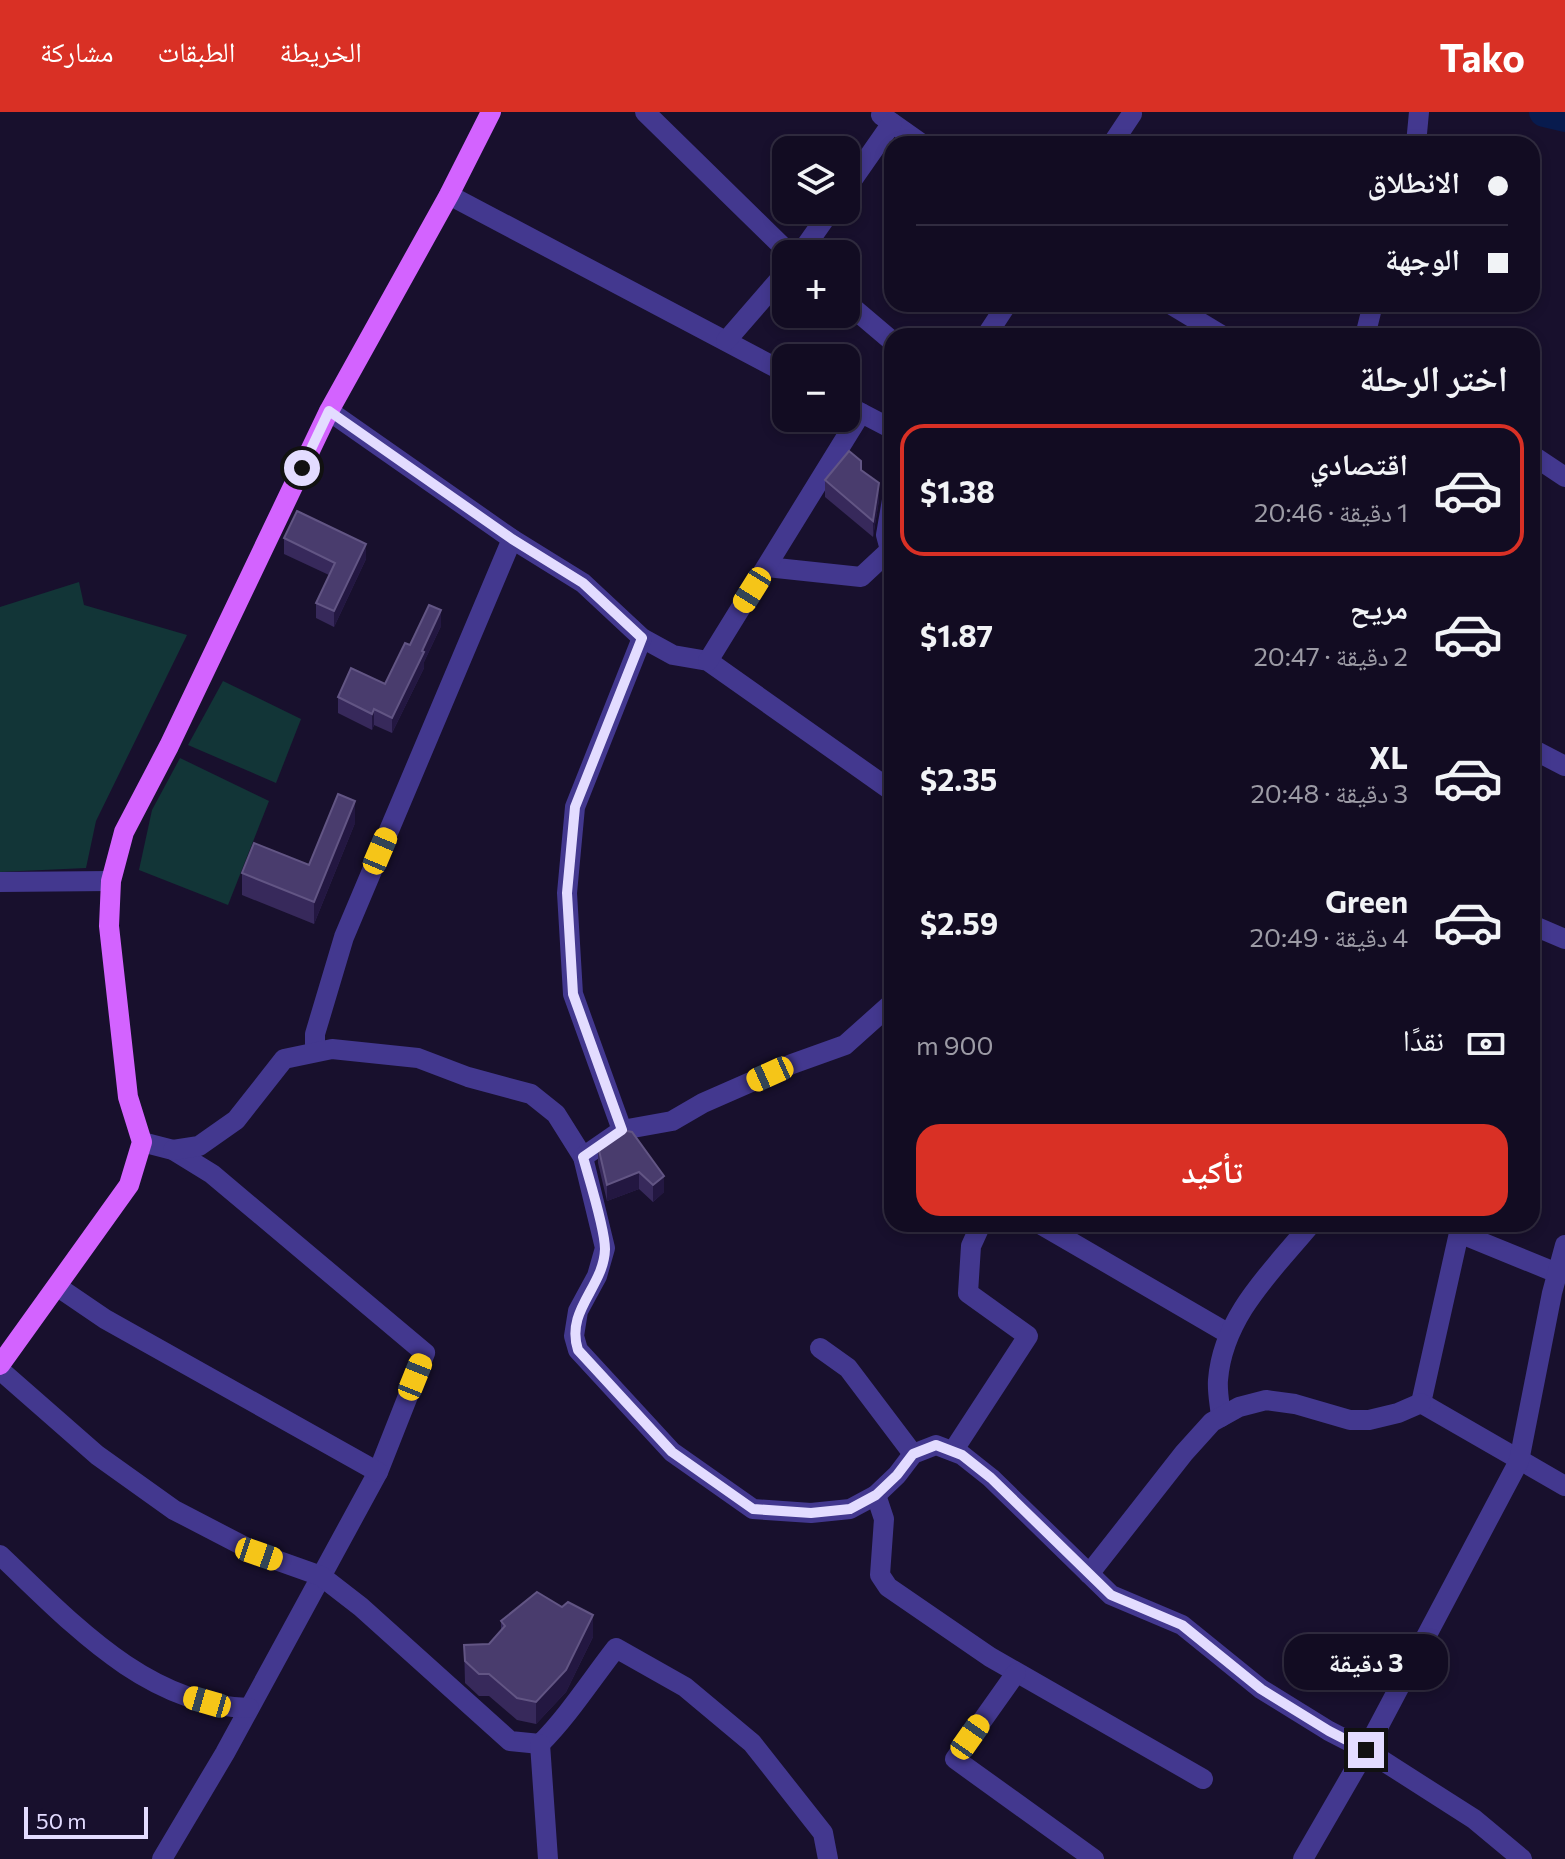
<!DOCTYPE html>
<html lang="ar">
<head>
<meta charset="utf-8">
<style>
  body { margin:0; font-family:Commissioner,"Noto Naskh Arabic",sans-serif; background:#1b152a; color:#f1f3f6; direction:rtl; height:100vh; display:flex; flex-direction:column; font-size:30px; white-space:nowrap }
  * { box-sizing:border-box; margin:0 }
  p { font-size:26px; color:#9c9ba5 }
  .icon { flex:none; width:44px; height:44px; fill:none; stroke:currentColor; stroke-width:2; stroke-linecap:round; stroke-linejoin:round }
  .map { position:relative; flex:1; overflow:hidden; direction:ltr }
  .sheet { position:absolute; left:884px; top:216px; width:656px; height:904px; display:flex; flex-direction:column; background:#120c22; border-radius:24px; box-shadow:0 4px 12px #0003,0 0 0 2px #312c40; direction:rtl }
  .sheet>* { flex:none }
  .banner { position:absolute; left:884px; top:24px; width:656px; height:176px; border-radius:24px; box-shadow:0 4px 12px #0003,0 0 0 2px #312c40; direction:rtl; display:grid; align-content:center; height:176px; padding:0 32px; background:#120c22 }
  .controls { position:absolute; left:772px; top:24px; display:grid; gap:16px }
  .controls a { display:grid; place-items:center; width:88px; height:88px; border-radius:16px; background:#120c22; box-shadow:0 4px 12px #0003,0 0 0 2px #312c40; font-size:40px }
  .scale { position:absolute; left:24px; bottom:20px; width:124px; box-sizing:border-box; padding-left:8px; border:4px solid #e3dcff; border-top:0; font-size:22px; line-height:28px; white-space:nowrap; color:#e3dcff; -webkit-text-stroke:6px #18102d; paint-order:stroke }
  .end { position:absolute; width:36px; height:36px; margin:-18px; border:10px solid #e3dcff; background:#111; box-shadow:0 0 0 4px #111 }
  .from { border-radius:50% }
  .bubble { position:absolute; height:56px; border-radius:24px; background:#120c22; box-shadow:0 4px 12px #0003,0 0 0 2px #312c40; font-size:26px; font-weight:700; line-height:56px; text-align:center; direction:rtl }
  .car { position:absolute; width:24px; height:48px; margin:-24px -12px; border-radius:10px; box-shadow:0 0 6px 2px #0007; background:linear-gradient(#f5c518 24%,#345 0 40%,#f5c518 0 76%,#345 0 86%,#f5c518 0) }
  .banner b { display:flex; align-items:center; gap:28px; height:76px; font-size:30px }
  .banner b+b { border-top:2px solid #312c40 }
  .banner i { width:20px; height:20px; background:#f1f3f6 }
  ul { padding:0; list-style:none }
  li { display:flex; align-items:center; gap:24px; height:132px; margin:0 16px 12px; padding:0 16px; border:4px solid transparent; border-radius:24px }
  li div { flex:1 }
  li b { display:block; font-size:30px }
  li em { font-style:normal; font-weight:700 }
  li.on { border-color:#d93025 }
  li>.icon { width:72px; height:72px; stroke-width:1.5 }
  h2 { padding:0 32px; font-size:36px; line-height:96px }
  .pay { display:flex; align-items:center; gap:20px; height:88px; padding:0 32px; font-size:30px }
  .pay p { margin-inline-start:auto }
  .primary-button { display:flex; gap:16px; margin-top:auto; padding:16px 32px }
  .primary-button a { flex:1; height:92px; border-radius:24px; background:#d93025; color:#fff; font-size:32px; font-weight:700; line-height:92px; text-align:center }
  header { display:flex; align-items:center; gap:48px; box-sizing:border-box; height:112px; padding:0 40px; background:#d93025; color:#fff }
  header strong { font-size:38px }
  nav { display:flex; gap:44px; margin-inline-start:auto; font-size:28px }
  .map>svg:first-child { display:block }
  .green { fill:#123537 }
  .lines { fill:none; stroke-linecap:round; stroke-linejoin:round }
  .river { stroke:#081b4e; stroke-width:30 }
  .minor { stroke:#43388f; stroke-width:20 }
  .major { stroke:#d363ff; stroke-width:20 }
  .wall { fill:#37295b }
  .shaded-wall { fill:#231741 }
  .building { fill:#493c6d; stroke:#625584; stroke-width:2 }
  .route { stroke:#e3dcff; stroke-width:10 }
</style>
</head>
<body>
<header>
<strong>Tako</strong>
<nav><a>الخريطة</a><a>الطبقات</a><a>مشاركة</a></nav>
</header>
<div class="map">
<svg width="1565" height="1747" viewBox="0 0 1565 1747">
  <rect width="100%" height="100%" fill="#18102d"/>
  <g class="green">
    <polygon points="79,470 84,493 187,523 96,709 86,756 0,760 0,495"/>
    <polygon points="223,569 301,607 276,671 188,633"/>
    <polygon points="180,646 269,689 228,793 139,758 152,698"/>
  </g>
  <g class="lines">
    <polyline class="river" points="1544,0 1565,5"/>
    <g class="minor">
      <polyline points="645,0 790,142"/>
      <polyline points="881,3 922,32"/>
      <polyline points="1112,32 1132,2"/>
      <polyline points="1416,32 1419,0"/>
      <polyline points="846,77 892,11"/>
      <polyline points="449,83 786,261"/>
      <polyline points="800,142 831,98"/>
      <polyline points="846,190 892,229"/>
      <polyline points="1170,192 1223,224"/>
      <polyline points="986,224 1007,192"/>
      <polyline points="1365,224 1373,192"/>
      <polyline points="726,229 786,160"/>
      <polyline points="846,293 892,317"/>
      <polyline points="329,299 512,427 583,471 642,526 673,543 708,549 892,679"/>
      <polyline points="1532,343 1565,365"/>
      <polyline points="890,438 886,423 892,388"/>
      <polyline points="767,455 861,465 890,438 892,439"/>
      <polyline points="708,549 861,301"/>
      <polyline points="1532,637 1565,654"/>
      <polyline points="0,770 111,769"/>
      <polyline points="1532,813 1565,827"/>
      <polyline points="315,940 315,922 344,825 512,427"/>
      <polyline points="622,1018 573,882 567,781 575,695 642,526"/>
      <polyline points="142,1030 173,1038 212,1062 425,1241 378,1360 225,1641 162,1747"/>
      <polyline points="173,1038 199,1034 236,1008 284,947 332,937 418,946 468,965 531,982 556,1002 583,1045 605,1136 597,1164 578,1199 574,1224 578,1238 672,1340 753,1397 811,1401 850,1397 876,1383 897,1363 913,1342 936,1333 962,1343 991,1366 1111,1483 1182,1513 1261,1577 1329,1619 1366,1638 1474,1707 1522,1747"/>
      <polyline points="583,1045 622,1018 672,1009 703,991 792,952 845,933 892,891"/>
      <polyline points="1040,1112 1229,1222"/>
      <polyline points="1557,1161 1459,1121 1421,1291 1565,1374"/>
      <polyline points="58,1175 105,1207 378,1360"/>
      <polyline points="820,1236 848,1256 913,1342"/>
      <path d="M0,1258L97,1343L174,1398L259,1442L321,1464L361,1495L510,1629L540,1632C569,1603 591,1568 616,1536L685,1575L752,1631L823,1721L828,1747"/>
      <path d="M1221,1305C1220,1293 1217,1280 1218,1268C1223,1204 1272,1159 1311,1112"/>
      <polyline points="953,1339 1028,1224 968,1181 971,1134 981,1112"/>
      <polyline points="876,1383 884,1407 880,1463 888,1475 990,1545 1203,1667"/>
      <path d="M0,1443C70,1509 146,1594 249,1596"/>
      <polyline points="1089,1462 1184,1341 1212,1310 1239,1295 1266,1288 1295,1292 1350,1308 1369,1308 1398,1301 1421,1291"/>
      <polyline points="1016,1561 955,1647 1094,1747"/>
      <polyline points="540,1632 548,1747"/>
      <polyline points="1303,1747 1366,1638 1519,1349 1552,1181 1565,1133"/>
    </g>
    <polyline class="major" points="0,1253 129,1073 142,1030 128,985 109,814 111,769 124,720 169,634 329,299 449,83 491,0"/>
  </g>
  <g class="wall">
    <polygon points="861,358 879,388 873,425 825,385 825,368"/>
    <polygon points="284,426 366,447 334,515 316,506 316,491 329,463 284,442"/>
    <polygon points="441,514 424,550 424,556 392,621 374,613 372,618 338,601 338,585 385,572 410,533"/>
    <polygon points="355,711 314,812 242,783 242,761 309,753"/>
    <polygon points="622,1018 664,1080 653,1090 639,1077 607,1089 598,1051 598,1034"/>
    <polygon points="562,1495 593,1525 566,1580 536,1612 517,1608 489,1584 479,1584 465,1571 464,1533 489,1532 501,1519 501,1509"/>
  </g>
  <g class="shaded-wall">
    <polygon points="879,371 879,388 873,425 873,409"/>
    <polygon points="366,432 366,447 334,515 334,499"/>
    <polygon points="441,498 441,514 424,550 424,556 392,621 392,606"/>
    <polygon points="374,597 374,613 372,618 372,602"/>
    <polygon points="355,689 355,711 314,812 314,790"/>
    <polygon points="639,1060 639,1077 607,1089 607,1073"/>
    <polygon points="664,1064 664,1080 653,1090 653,1073"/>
    <polygon points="593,1503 593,1525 566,1580 536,1612 536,1590"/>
  </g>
  <g class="building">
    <polygon points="849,339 861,349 861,358 879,371 873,409 825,368"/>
    <polygon points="297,399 366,432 334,499 316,491 335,451 284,426"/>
    <polygon points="429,493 441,498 422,539 424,540 392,606 374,597 372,602 338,585 351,556 385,572 405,531 410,533"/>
    <polygon points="338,682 355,689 314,790 242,761 254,731 309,753"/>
    <polygon points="622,1018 632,1020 664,1064 653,1073 639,1060 607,1073 598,1034"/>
    <polygon points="537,1480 562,1495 568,1490 593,1503 566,1558 536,1590 517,1586 489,1562 479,1562 465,1549 464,1533 489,1532 505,1514 501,1509"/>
  </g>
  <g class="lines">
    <path class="route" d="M302,356L329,299L512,427L583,471L642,526L575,695L567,781L573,882L622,1018L583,1045C589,1067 605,1116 605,1137C604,1175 565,1198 578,1238L672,1340L753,1397L811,1401L850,1397L876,1383L897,1363L913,1342L936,1333L962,1343L991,1366L1111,1483L1182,1513L1261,1577L1329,1619L1366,1638"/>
  </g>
</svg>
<div class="controls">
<a><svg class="icon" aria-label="layers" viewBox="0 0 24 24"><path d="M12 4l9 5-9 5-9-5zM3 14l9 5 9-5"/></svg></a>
<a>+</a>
<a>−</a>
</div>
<div class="scale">50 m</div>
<i class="end from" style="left:302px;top:356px"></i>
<i class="end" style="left:1366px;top:1638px"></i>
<div class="bubble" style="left:1284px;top:1522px;width:164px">3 دقيقة</div>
<i class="car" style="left:752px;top:478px;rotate:212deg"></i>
<i class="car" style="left:380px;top:739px;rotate:23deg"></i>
<i class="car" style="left:770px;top:962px;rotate:246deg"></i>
<i class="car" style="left:415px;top:1265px;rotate:22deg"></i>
<i class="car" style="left:259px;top:1442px;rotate:109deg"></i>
<i class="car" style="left:207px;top:1590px;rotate:286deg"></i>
<i class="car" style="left:970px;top:1625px;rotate:35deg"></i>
<div class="banner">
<b><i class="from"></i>الانطلاق</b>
<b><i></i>الوجهة</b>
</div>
<section class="sheet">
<h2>اختر الرحلة</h2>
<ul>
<li class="on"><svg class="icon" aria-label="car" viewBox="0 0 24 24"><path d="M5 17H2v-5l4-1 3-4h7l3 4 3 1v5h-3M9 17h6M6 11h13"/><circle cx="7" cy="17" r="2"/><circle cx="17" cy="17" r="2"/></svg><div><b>اقتصادي</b><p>1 دقيقة · 20:46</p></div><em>$1.38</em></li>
<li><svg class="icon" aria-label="car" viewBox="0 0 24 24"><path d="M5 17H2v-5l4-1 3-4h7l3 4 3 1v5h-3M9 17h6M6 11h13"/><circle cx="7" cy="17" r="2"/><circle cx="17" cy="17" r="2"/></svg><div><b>مريح</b><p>2 دقيقة · 20:47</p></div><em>$1.87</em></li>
<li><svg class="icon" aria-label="car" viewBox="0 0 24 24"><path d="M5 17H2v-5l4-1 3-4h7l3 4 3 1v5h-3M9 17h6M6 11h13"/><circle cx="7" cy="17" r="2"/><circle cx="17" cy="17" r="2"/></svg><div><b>XL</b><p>3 دقيقة · 20:48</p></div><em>$2.35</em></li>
<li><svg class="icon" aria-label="car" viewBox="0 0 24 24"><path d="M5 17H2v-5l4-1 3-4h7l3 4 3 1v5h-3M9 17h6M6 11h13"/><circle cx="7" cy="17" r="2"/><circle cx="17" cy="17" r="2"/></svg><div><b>Green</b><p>4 دقيقة · 20:49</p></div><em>$2.59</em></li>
</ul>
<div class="pay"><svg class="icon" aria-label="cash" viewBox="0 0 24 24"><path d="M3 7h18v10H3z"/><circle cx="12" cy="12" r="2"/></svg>نقدًا<p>900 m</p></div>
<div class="primary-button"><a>تأكيد</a></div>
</section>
</div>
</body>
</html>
